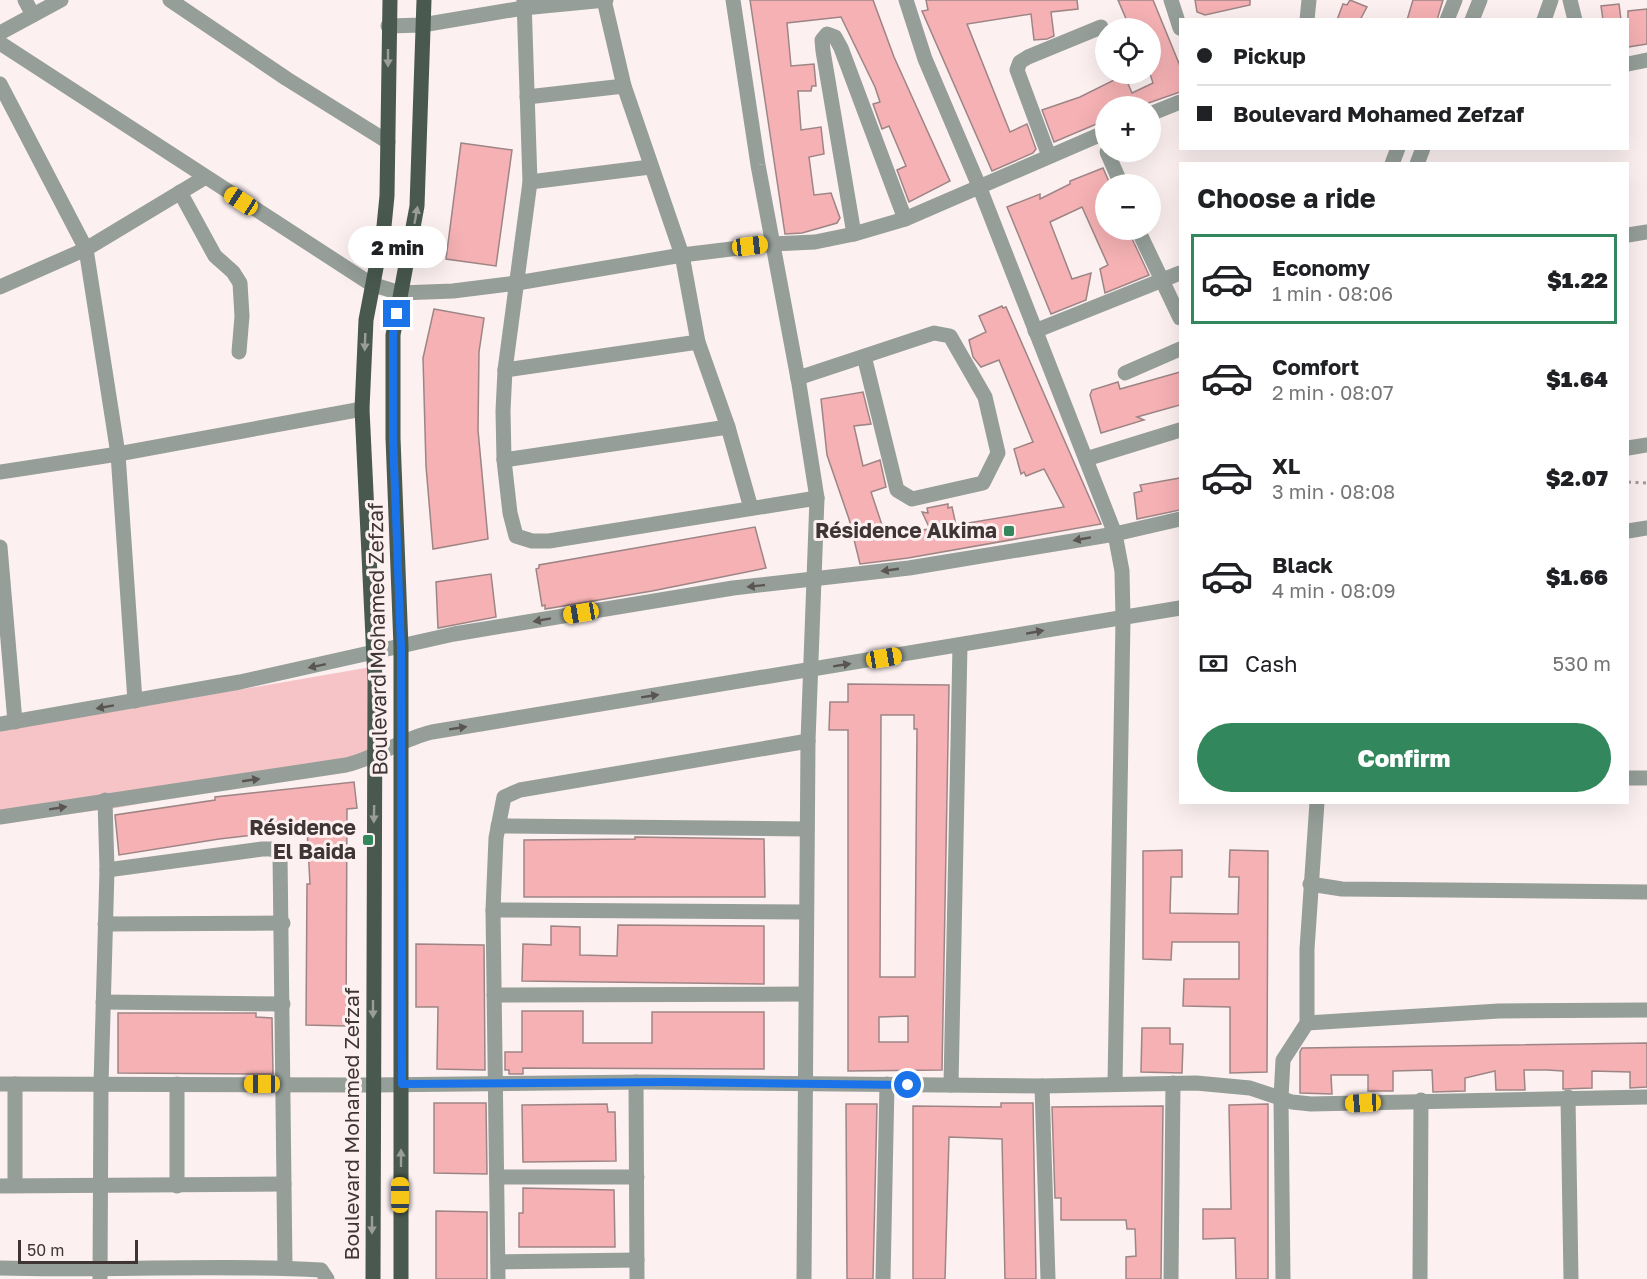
<!DOCTYPE html>
<html lang="en">
<head>
<meta charset="utf-8">
<style>
  body { margin:0; font-family:"Golos Text",sans-serif; background:#f2f2f2; color:#202124; height:100vh; display:flex; flex-direction:column; font-size:22px; white-space:nowrap }
  * { box-sizing:border-box; margin:0 }
  p { font-size:20px; color:#757577 }
  .icon { flex:none; width:33px; height:33px; fill:none; stroke:currentColor; stroke-width:2; stroke-linecap:round; stroke-linejoin:round }
  .map { position:relative; flex:1; overflow:hidden }
  .panel { position:absolute; left:1179px; top:162px; width:450px; height:642px; display:flex; flex-direction:column; background:#fff; border-radius:0px; box-shadow:0 6px 24px #0002 }
  .panel>* { flex:none }
  .top-card { position:absolute; left:1179px; top:18px; width:450px; height:132px; border-radius:0px; box-shadow:0 6px 24px #0002; display:grid; align-content:center; height:132px; padding:0 18px; background:#fff }
  .controls { position:absolute; left:1095px; top:18px; display:grid; gap:12px }
  .controls a { display:grid; place-items:center; width:66px; height:66px; border-radius:50%; background:#fff; box-shadow:0 6px 24px #0002; font-size:30px }
  .scale { position:absolute; left:18px; bottom:15px; width:120px; box-sizing:border-box; padding-left:6px; border:3px solid #403535; border-top:0; font-size:16px; line-height:21px; white-space:nowrap; color:#403535; -webkit-text-stroke:4px #fcf0f1; paint-order:stroke }
  .end { position:absolute; width:27px; height:27px; margin:-14px; border:8px solid #1a73e8; background:#fff; box-shadow:0 0 0 3px #fff }
  .from { border-radius:50% }
  .bubble { position:absolute; height:42px; border-radius:21px; background:#fff; box-shadow:0 6px 24px #0002; font-size:20px; font-weight:800; line-height:42px; text-align:center }
  .car { position:absolute; width:18px; height:36px; margin:-18px -9px; border-radius:8px; box-shadow:0 0 4px 2px #0007; background:linear-gradient(#f5c518 24%,#345 0 40%,#f5c518 0 76%,#345 0 86%,#f5c518 0) }
  .top-card b { display:flex; align-items:center; gap:21px; height:57px; font-size:22px }
  .top-card b+b { border-top:2px solid #e0e0e0 }
  .top-card i { width:15px; height:15px; background:#202124 }
  ul { padding:0; list-style:none }
  li { display:flex; align-items:center; gap:18px; height:90px; margin:0 12px 9px; padding:0 6px; border:3px solid transparent; border-radius:0px }
  li div { flex:1 }
  li b { display:block; font-size:22px }
  li em { font-style:normal; font-weight:800 }
  li.selected { border-color:#32885c }
  li>.icon { width:54px; height:54px; stroke-width:1.5 }
  h2 { padding:0 18px; font-size:27px; line-height:72px }
  .pay { display:flex; align-items:center; gap:15px; height:66px; padding:0 18px; font-size:22px }
  .pay p { margin-inline-start:auto }
  .primary-button { display:flex; gap:12px; margin-top:auto; padding:12px 18px }
  .primary-button a { flex:1; height:69px; border-radius:36px; background:#32885c; color:#fff; font-size:24px; font-weight:800; line-height:69px; text-align:center }
  .map>svg:first-child { display:block }
  .green { fill:#f6c4c6 }
  .building { fill:#f5b1b4; stroke:#9e8585; stroke-width:1.5; fill-rule:evenodd }
  .lines { fill:none; stroke-linecap:round; stroke-linejoin:round }
  .path { stroke:#a59a9a; stroke-width:3; stroke-dasharray:3 4.5; stroke-linecap:butt }
  .minor { stroke:#959e98; stroke-width:15 }
  .major { stroke:#49594f; stroke-width:15 }
  .oneway { fill:#9a9d98 }
  .oneway2 { fill:#5a5453 }
  .route { stroke:#1a73e8; stroke-width:8 }
  .poi-dot { fill:#32885c; stroke:#fcf0f1; stroke-width:2 }
  .labels { text-anchor:middle; stroke-width:6; stroke-linejoin:round; paint-order:stroke }
  .poi-label { font-size:21px; font-weight:bold; fill:#403535; stroke:#fcf0f1; text-anchor:end }
  .street-label { font-size:21px; fill:#403535; stroke:#fcf0f1 }
</style>
</head>
<body>
<div class="map">
<svg width="1647" height="1279" viewBox="0 0 1647 1279">
  <rect width="100%" height="100%" fill="#fcf0f1"/>
  <polygon class="green" points="371,667 372,762 116,808 0,823 0,731"/>
  <g class="building">
    <polygon points="750,0 873,0 894,57 950,181 909,202 897,170 906,166 889,126 882,129 873,104 880,102 875,87 841,17 787,23 791,66 814,64 816,86 812,86 811,91 798,91 801,130 821,127 824,154 809,157 814,195 831,193 840,218 837,223 802,233 785,234"/>
    <polygon points="926,0 1077,0 1078,9 1051,12 1054,36 1047,39 1034,40 1031,14 967,24 1010,132 1027,124 1036,149 1033,153 992,171 922,11 928,10"/>
    <polygon points="1118,0 1153,0 1180,66 1180,92 1140,106 1106,106 1106,120 1054,142 1042,110 1080,97 1122,76 1124,81 1126,79 1132,93 1153,83 1150,74 1150,28 1130,28"/>
    <polygon points="1195,0 1250,0 1250,5 1205,15 1197,12"/>
    <polygon points="1350,0 1367,7 1360,20 1337,20 1343,4 1347,5"/>
    <polygon points="1413,0 1443,0 1437,20 1407,20"/>
    <polygon points="1619,4 1621,20 1603,20 1601,6"/>
    <polygon points="1647,9 1647,44 1628,47 1628,11"/>
    <polygon points="461,143 512,150 496,266 446,259"/>
    <polygon points="1103,168 1110,184 1106,184 1106,230 1128,230 1149,275 1105,293 1100,269 1108,265 1082,207 1050,222 1072,279 1091,273 1086,300 1051,314 1007,207 1040,194 1040,199 1070,184 1070,181"/>
    <polygon points="1002,306 1003,308 1006,307 1101,524 908,558 860,564 849,519 827,455 821,399 863,392 871,424 854,426 863,466 880,460 886,487 871,492 885,534 930,529 922,512 928,513 927,508 948,504 948,508 952,507 956,525 1064,507 1044,469 1026,476 1024,472 1021,474 1014,449 1033,442 999,360 981,367 973,357 969,340 986,332 979,316"/>
    <polygon points="434,309 484,318 479,352 478,430 488,539 433,549 426,466 423,358"/>
    <polygon points="1180,372 1180,405 1137,417 1144,420 1101,433 1090,395 1092,390 1118,382 1120,389"/>
    <polygon points="1180,478 1180,510 1137,519 1134,493 1142,491 1140,485"/>
    <polygon points="755,527 766,568 652,591 545,609 545,605 542,606 536,569 539,568 539,565"/>
    <polygon points="491,574 496,617 438,628 436,582"/>
    <path d="M848,684L949,685L942,1070L848,1071V730H829L830,702H848ZM881,715H914V729H917L915,977H880ZM908,1016V1042H879V1017Z"/>
    <polygon points="354,782 357,808 347,809 346,1026 306,1025 307,884 310,884 307,829 219,839 119,855 115,815 215,800 215,797"/>
    <polygon points="635,837 764,839 765,897 524,897 524,840 635,839"/>
    <polygon points="1182,850 1182,877 1171,877 1170,913 1238,914 1239,877 1229,877 1230,850 1268,851 1267,1072 1230,1073 1230,1007 1183,1006 1184,979 1239,979 1239,942 1172,942 1171,960 1143,959 1143,851"/>
    <polygon points="618,925 764,926 764,984 522,981 523,944 551,945 551,926 580,927 580,955 617,956"/>
    <polygon points="416,944 484,945 485,1070 437,1069 438,1007 416,1007"/>
    <polygon points="522,1011 583,1011 583,1043 652,1043 652,1012 764,1012 764,1069 523,1068 523,1074 509,1074 509,1070 505,1070 505,1052 522,1052"/>
    <polygon points="118,1013 256,1013 256,1017 272,1018 273,1074 118,1073"/>
    <polygon points="1142,1028 1170,1028 1170,1044 1183,1044 1182,1073 1141,1072"/>
    <polygon points="1647,1043 1647,1087 1630,1088 1630,1072 1592,1071 1592,1088 1563,1089 1563,1071 1547,1070 1524,1070 1525,1090 1496,1090 1495,1071 1465,1078 1465,1091 1433,1092 1432,1070 1393,1071 1393,1091 1368,1091 1368,1075 1331,1075 1332,1094 1300,1093 1300,1052 1302,1048"/>
    <polygon points="434,1103 486,1103 487,1174 434,1173"/>
    <polygon points="1001,1103 1033,1103 1036,1279 1005,1279 1002,1139 949,1137 945,1279 913,1279 913,1106 1001,1107"/>
    <polygon points="607,1104 608,1112 615,1112 616,1161 523,1162 522,1105"/>
    <polygon points="846,1104 877,1104 873,1279 847,1279"/>
    <polygon points="1268,1104 1268,1279 1236,1279 1235,1238 1203,1239 1203,1209 1231,1209 1229,1105"/>
    <polygon points="1163,1106 1161,1279 1126,1279 1126,1257 1136,1256 1135,1229 1127,1229 1126,1220 1061,1220 1061,1198 1055,1198 1052,1107"/>
    <polygon points="523,1188 614,1190 615,1247 519,1247 519,1213 523,1213"/>
    <polygon points="436,1211 487,1212 487,1279 436,1279"/>
  </g>
  <g class="lines">
    <polyline class="path" points="1628,482 1647,483"/>
    <g class="minor">
      <polyline points="25,0 33,15"/>
      <polyline points="170,0 287,79 388,142"/>
      <polyline points="524,0 530,182 505,370 503,411 504,460 510,513 516,536 532,541 549,541 817,498"/>
      <polyline points="604,0 624,86 682,255 698,342 728,427 751,508"/>
      <polyline points="733,0 758,165 799,384 817,498 808,741 804,1279"/>
      <polyline points="906,0 925,59 979,186 1115,534 1122,571 1123,619 1115,1084"/>
      <polyline points="1171,0 1180,28"/>
      <polyline points="1570,0 1575,20"/>
      <polyline points="1307,20 1309,0"/>
      <polyline points="1447,20 1455,0"/>
      <polyline points="1472,20 1480,0"/>
      <polyline points="1544,20 1551,0"/>
      <polyline points="388,26 422,25 523,8 606,0"/>
      <polyline points="0,33 61,0"/>
      <polyline points="0,43 371,284 400,293 453,291 517,283 682,255 772,244 815,242 854,234 905,219 1106,132"/>
      <polyline points="1628,64 1647,60"/>
      <polyline points="0,84 86,249 118,454 135,701"/>
      <polyline points="527,97 624,86"/>
      <polyline points="1150,114 1180,102"/>
      <polyline points="1107,152 1121,184"/>
      <polyline points="1049,156 1017,70 1020,62 1028,57 1101,27"/>
      <polyline points="1392,164 1398,148"/>
      <polyline points="1417,164 1423,148"/>
      <polyline points="530,182 650,167"/>
      <polyline points="180,192 215,256 233,272 240,283 242,316 239,352"/>
      <polyline points="1138,230 1180,318"/>
      <polyline points="854,234 823,51 822,40 827,34 835,37 841,48 905,219"/>
      <polyline points="1628,235 1647,232"/>
      <polyline points="0,287 86,249 204,178"/>
      <polyline points="1035,331 1180,273"/>
      <polyline points="505,370 698,342"/>
      <polyline points="1125,373 1180,349"/>
      <polyline points="798,378 934,333 950,336 985,397 998,453 983,483 912,499 897,490 864,356"/>
      <polyline points="1628,448 1647,445"/>
      <polyline points="1086,459 1180,430"/>
      <polyline points="504,460 728,427"/>
      <polyline points="0,472 118,454 362,409"/>
      <polyline points="1628,531 1647,528"/>
      <polyline points="0,547 15,722"/>
      <polyline points="0,724 240,682 454,634 733,588 909,568 1115,534 1180,519"/>
      <polyline points="1628,778 1647,778"/>
      <path d="M0,817L346,765C376,758 402,739 432,732L1180,608"/>
      <polyline points="498,826 807,829"/>
      <polyline points="107,870 262,849 272,849 280,854 285,1268"/>
      <polyline points="1310,884 1342,889 1647,892"/>
      <polyline points="493,910 806,912"/>
      <polyline points="105,924 283,923"/>
      <polyline points="494,995 805,994"/>
      <polyline points="103,1002 283,1004"/>
      <polyline points="1307,1023 1499,1011 1647,1010"/>
      <polyline points="636,1082 637,1279"/>
      <polyline points="0,1084 372,1085 646,1082 1042,1086 1196,1083 1250,1088 1292,1102 1311,1104 1647,1097"/>
      <polyline points="15,1084 15,1185"/>
      <polyline points="177,1084 177,1186"/>
      <polyline points="951,1085 960,645"/>
      <polyline points="1042,1086 1048,1279"/>
      <polyline points="1568,1097 1571,1279"/>
      <polyline points="497,1177 637,1177"/>
      <polyline points="0,1186 284,1184"/>
      <polyline points="498,1262 637,1260"/>
      <path d="M0,1268C107,1271 214,1264 321,1270L327,1279"/>
      <polyline points="100,1279 101,1085 107,870 105,800"/>
      <polyline points="498,1279 493,910 496,838 504,797 520,790 808,741"/>
      <polyline points="883,1279 887,1084"/>
      <polyline points="1171,1279 1173,1083"/>
      <polyline points="1283,1279 1281,1098 1283,1060 1307,1023 1307,949 1317,802"/>
      <polyline points="1420,1279 1421,1100"/>
    </g>
    <g class="major">
      <polyline points="373,1279 375,680 362,409 366,320 384,226 387,196 390,0"/>
      <polyline points="401,1279 401,647 393,438 393,335 417,206 424,0"/>
    </g>
  </g>
  <defs><path id="oneway-solid" d="M-6-.8H1V-3.2L6.5 0L1 3.2V.8H-6Z" transform="scale(1.5)"/></defs>
  <g class="oneway">
    <use href="#oneway-solid" transform="translate(388 58) rotate(90)"/>
    <use href="#oneway-solid" transform="translate(416 215) rotate(-80)"/>
    <use href="#oneway-solid" transform="translate(365 342) rotate(92)"/>
    <use href="#oneway-solid" transform="translate(374 814) rotate(91)"/>
    <use href="#oneway-solid" transform="translate(373 1009) rotate(90)"/>
    <use href="#oneway-solid" transform="translate(401 1158) rotate(-90)"/>
    <use href="#oneway-solid" transform="translate(372 1225) rotate(90)"/>
  </g>
  <g class="oneway2">
    <use href="#oneway-solid" transform="translate(1082 539) rotate(170)"/>
    <use href="#oneway-solid" transform="translate(890 570) rotate(172)"/>
    <use href="#oneway-solid" transform="translate(756 586) rotate(174)"/>
    <use href="#oneway-solid" transform="translate(542 620) rotate(170)"/>
    <use href="#oneway-solid" transform="translate(1035 632) rotate(-10)"/>
    <use href="#oneway-solid" transform="translate(842 665) rotate(-9)"/>
    <use href="#oneway-solid" transform="translate(317 666) rotate(168)"/>
    <use href="#oneway-solid" transform="translate(650 696) rotate(-9)"/>
    <use href="#oneway-solid" transform="translate(105 707) rotate(170)"/>
    <use href="#oneway-solid" transform="translate(458 728) rotate(-9)"/>
    <use href="#oneway-solid" transform="translate(251 780) rotate(-8)"/>
    <use href="#oneway-solid" transform="translate(58 808) rotate(-9)"/>
  </g>
  <g class="lines">
    <polyline class="route" points="397,314 393,335 393,438 401,647 402,1084 669,1082 908,1085"/>
  </g>
  <g class="poi-dot">
    <rect x="1003" y="525" width="12" height="12" rx="3"/>
    <rect x="362" y="834" width="12" height="12" rx="3"/>
  </g>
  <g class="labels">
    <g class="poi-label">
      <text x="997" y="538">Résidence Alkima</text>
      <text x="356" y="835">Résidence<tspan x="356" dy="24">El Baida</tspan></text>
    </g>
    <g class="street-label">
      <text transform="translate(378 639) rotate(-91)" y="7">Boulevard Mohamed Zefzaf</text>
      <text transform="translate(352 1124) rotate(-90)" y="7">Boulevard Mohamed Zefzaf</text>
    </g>
  </g>
</svg>
<div class="controls">
<a><svg class="icon" aria-label="locate" viewBox="0 0 24 24"><circle cx="12" cy="12" r="6"/><path d="M12 2v4M12 18v4M2 12h4M18 12h4"/></svg></a>
<a>+</a>
<a>−</a>
</div>
<div class="scale">50 m</div>
<i class="end from" style="left:908px;top:1085px"></i>
<i class="end" style="left:397px;top:314px"></i>
<div class="bubble" style="left:348px;top:226px;width:99px">2 min</div>
<i class="car" style="left:241px;top:201px;rotate:303deg"></i>
<i class="car" style="left:750px;top:246px;rotate:83deg"></i>
<i class="car" style="left:581px;top:613px;rotate:260deg"></i>
<i class="car" style="left:884px;top:658px;rotate:81deg"></i>
<i class="car" style="left:262px;top:1084px;rotate:270deg"></i>
<i class="car" style="left:1363px;top:1103px;rotate:267deg"></i>
<i class="car" style="left:400px;top:1195px;rotate:0deg"></i>
<div class="top-card">
<b><i class="from"></i>Pickup</b>
<b><i></i>Boulevard Mohamed Zefzaf</b>
</div>
<section class="panel">
<h2>Choose a ride</h2>
<ul>
<li class="selected"><svg class="icon" aria-label="car" viewBox="0 0 24 24"><path d="M5 17H2v-5l4-1 3-4h7l3 4 3 1v5h-3M9 17h6M6 11h13"/><circle cx="7" cy="17" r="2"/><circle cx="17" cy="17" r="2"/></svg><div><b>Economy</b><p>1 min · 08:06</p></div><em>$1.22</em></li>
<li><svg class="icon" aria-label="car" viewBox="0 0 24 24"><path d="M5 17H2v-5l4-1 3-4h7l3 4 3 1v5h-3M9 17h6M6 11h13"/><circle cx="7" cy="17" r="2"/><circle cx="17" cy="17" r="2"/></svg><div><b>Comfort</b><p>2 min · 08:07</p></div><em>$1.64</em></li>
<li><svg class="icon" aria-label="car" viewBox="0 0 24 24"><path d="M5 17H2v-5l4-1 3-4h7l3 4 3 1v5h-3M9 17h6M6 11h13"/><circle cx="7" cy="17" r="2"/><circle cx="17" cy="17" r="2"/></svg><div><b>XL</b><p>3 min · 08:08</p></div><em>$2.07</em></li>
<li><svg class="icon" aria-label="car" viewBox="0 0 24 24"><path d="M5 17H2v-5l4-1 3-4h7l3 4 3 1v5h-3M9 17h6M6 11h13"/><circle cx="7" cy="17" r="2"/><circle cx="17" cy="17" r="2"/></svg><div><b>Black</b><p>4 min · 08:09</p></div><em>$1.66</em></li>
</ul>
<div class="pay"><svg class="icon" aria-label="cash" viewBox="0 0 24 24"><path d="M3 7h18v10H3z"/><circle cx="12" cy="12" r="2"/></svg>Cash<p>530 m</p></div>
<div class="primary-button"><a>Confirm</a></div>
</section>
</div>
</body>
</html>
